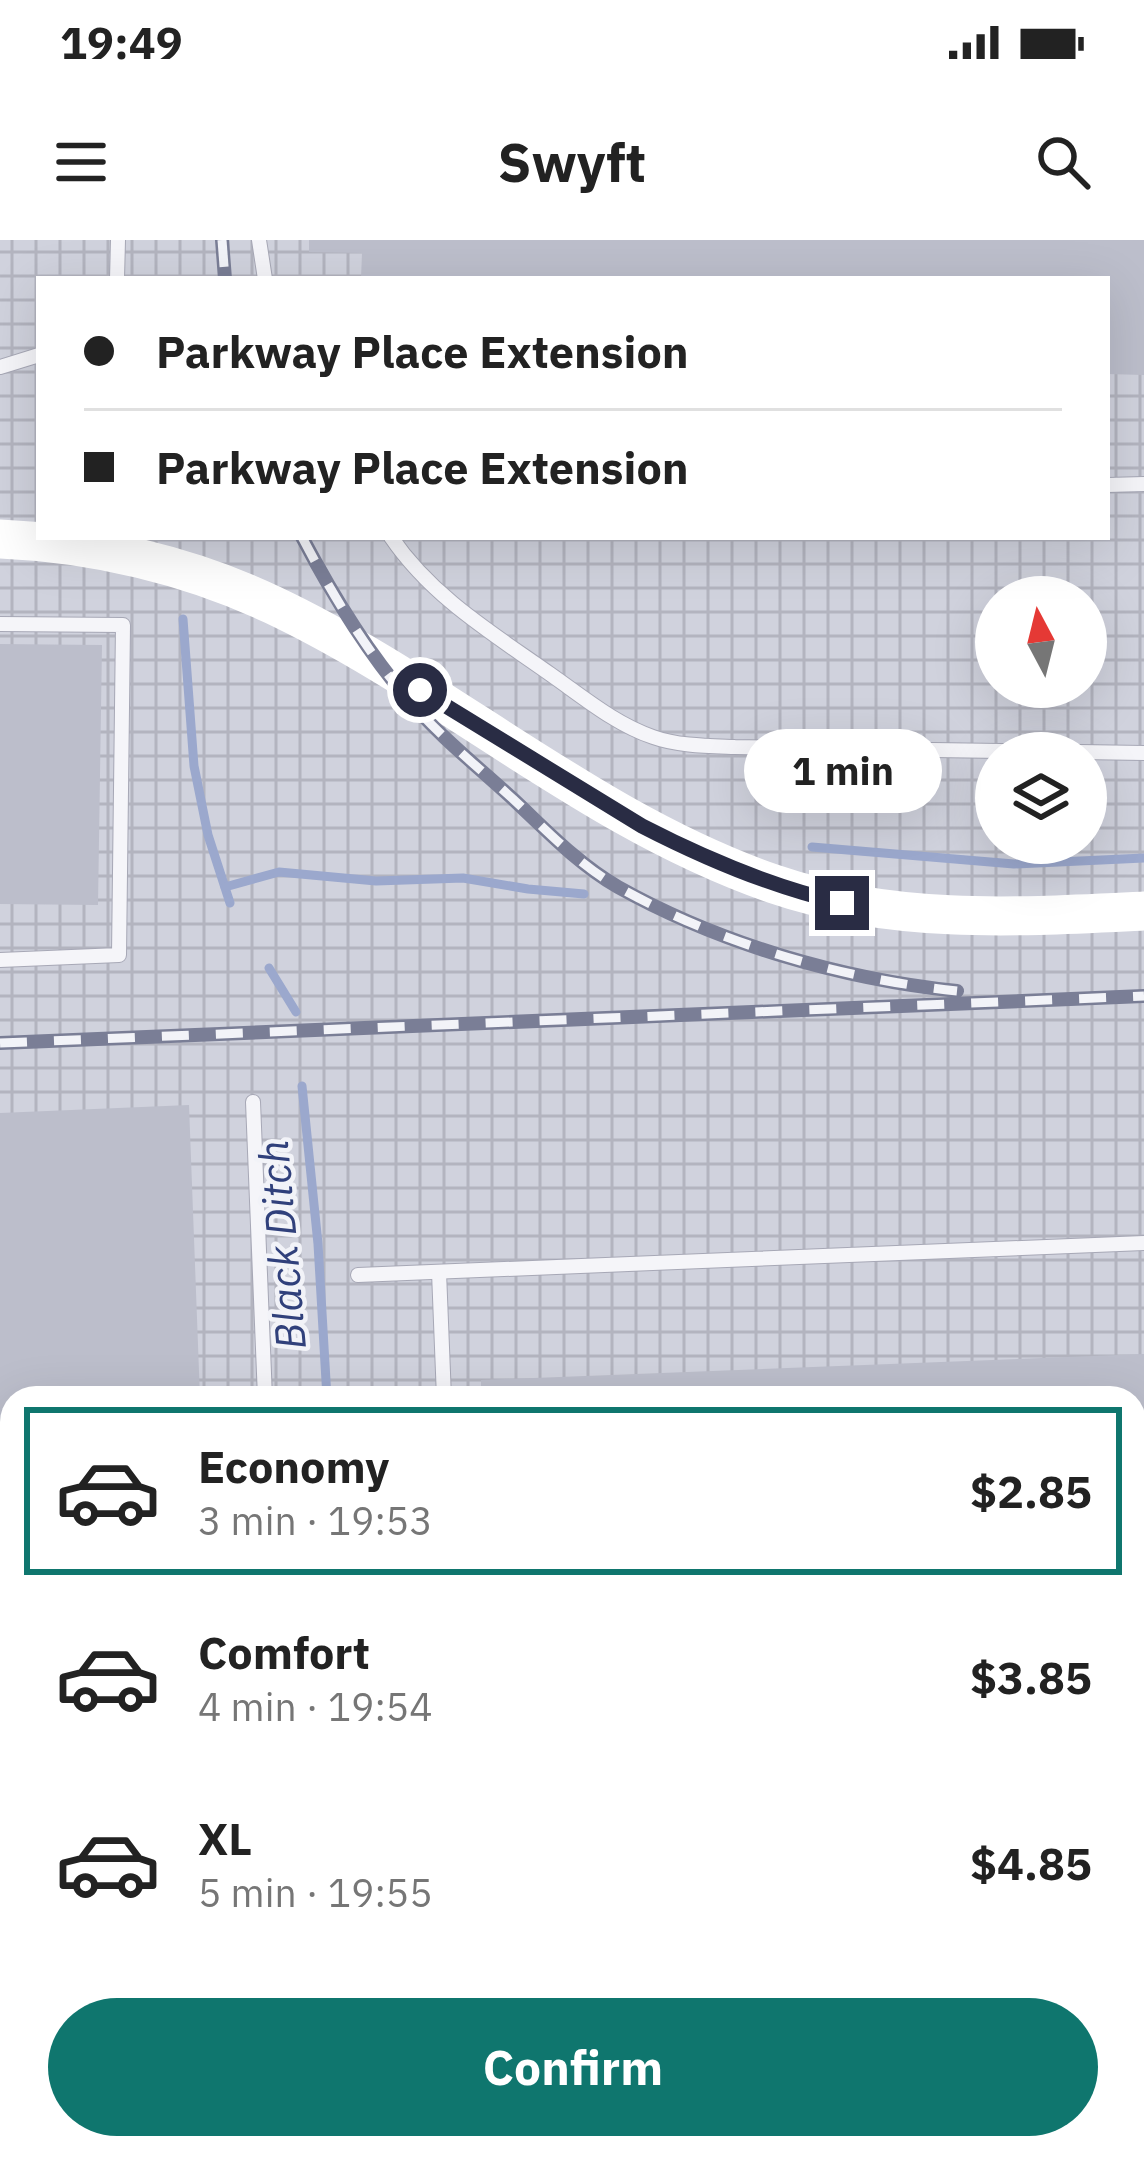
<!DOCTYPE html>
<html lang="en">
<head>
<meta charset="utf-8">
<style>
  body { margin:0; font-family:"IBM Plex Sans",sans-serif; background:#f6f6f6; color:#222; height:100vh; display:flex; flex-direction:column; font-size:45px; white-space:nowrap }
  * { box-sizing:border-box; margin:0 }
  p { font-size:39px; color:#767676 }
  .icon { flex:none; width:66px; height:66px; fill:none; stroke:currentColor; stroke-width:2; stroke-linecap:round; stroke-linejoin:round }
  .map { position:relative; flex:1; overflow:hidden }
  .details { position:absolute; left:0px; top:1146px; width:1146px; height:774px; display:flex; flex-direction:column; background:#fff; border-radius:36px 36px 0 0; box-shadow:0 12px 48px #0002 }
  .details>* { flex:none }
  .hud { position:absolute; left:36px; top:36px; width:1074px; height:264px; border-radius:0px; box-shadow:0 12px 48px #0002; display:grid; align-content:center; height:264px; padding:0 48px; background:#fff }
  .needle { width:78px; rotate:353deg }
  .fabs { position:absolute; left:975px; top:336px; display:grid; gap:24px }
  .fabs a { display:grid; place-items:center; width:132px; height:132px; border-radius:50%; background:#fff; box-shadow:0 12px 48px #0002; font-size:60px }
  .end { position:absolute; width:54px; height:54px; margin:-27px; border:15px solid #292c44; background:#fff; box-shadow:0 0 0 6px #fff }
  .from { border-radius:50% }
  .bubble { position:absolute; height:84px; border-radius:42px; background:#fff; box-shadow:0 12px 48px #0002; font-size:39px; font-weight:700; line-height:84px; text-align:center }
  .hud b { display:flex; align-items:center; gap:42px; height:114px; font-size:45px }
  .hud b+b { border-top:3px solid #e0e0e0 }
  .hud i { width:30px; height:30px; background:#222 }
  ul { padding:21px 0 0; list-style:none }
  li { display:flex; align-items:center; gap:36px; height:168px; margin:0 24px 18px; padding:0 24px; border:6px solid transparent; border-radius:0px }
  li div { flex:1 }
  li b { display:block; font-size:45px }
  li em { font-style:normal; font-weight:700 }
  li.active { border-color:#0f766e }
  li>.icon { width:108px; height:108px; stroke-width:1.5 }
  .action { display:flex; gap:24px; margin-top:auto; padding:24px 48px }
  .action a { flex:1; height:138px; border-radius:72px; background:#0f766e; color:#fff; font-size:48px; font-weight:700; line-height:138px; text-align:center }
  .status { display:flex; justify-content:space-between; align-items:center; height:84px; padding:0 60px; background:#fff; direction:ltr }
  .status svg { height:33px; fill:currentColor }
  header { display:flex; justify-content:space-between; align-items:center; height:156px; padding:0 48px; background:#fff; font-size:54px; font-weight:700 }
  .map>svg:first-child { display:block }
  .industrial { fill:url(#industrial-grid); fill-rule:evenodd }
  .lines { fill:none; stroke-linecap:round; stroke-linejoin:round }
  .stream { stroke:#9ba8cd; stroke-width:9 }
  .building { fill:#bcbecb }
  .service-casing { stroke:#a7a8b6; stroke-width:16 }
  .minor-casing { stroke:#a7a8b6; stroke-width:30 }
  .service { stroke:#f5f5f9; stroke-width:14 }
  .minor { stroke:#f5f5f9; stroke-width:27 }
  .secondary { stroke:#fff; stroke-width:39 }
  .rail-casing { stroke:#7a7e96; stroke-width:14 }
  .rail { stroke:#f2f3f8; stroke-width:9; stroke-dasharray:27; stroke-linecap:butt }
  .route { stroke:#292c44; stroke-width:15 }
  .labels { text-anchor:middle; stroke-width:9; stroke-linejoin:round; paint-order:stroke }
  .water-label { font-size:42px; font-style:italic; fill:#30407b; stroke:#f2f3f8 }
</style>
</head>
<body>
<div class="status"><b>19:49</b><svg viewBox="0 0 49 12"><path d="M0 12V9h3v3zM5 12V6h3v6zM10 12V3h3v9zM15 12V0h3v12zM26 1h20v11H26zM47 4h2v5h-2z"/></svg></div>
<header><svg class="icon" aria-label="menu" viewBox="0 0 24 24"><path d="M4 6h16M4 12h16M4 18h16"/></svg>Swyft<svg class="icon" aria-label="search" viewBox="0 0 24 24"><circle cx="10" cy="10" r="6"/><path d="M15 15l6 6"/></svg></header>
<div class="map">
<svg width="1144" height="1920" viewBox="0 0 1144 1920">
  <defs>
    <pattern id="industrial-grid" width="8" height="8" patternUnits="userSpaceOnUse" patternTransform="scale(3)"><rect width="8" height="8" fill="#d0d2dd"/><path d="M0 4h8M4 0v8" fill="none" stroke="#b3b4bf"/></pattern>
  </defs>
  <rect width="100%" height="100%" fill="#e2e3eb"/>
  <path class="industrial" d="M0,0H1144V1920H0ZM39,39H1107V297H39ZM996,357H1086V447H996ZM996,513H1086V603H996ZM12,1158H1134V1908H12Z"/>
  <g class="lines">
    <g class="stream">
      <polyline points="183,379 194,526 208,595 230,663"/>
      <polyline points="812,607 1014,624 1144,618"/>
      <polyline points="225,647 279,632 376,641 463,638 528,649 584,654"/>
      <polyline points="269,728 296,772"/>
      <polyline points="302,846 318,1004 327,1158"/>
      <polyline points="376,1908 390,1920"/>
      <polyline points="523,1920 560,1920"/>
    </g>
  </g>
  <g class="building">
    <polygon points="309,0 1144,0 1144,135 1107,134 1107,39 361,39 362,13 309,12"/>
    <polygon points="0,404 102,405 98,665 0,664"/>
    <polygon points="189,865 200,1158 12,1158 12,1225 0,1225 0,873"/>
    <polygon points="1144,1114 1144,1644 1134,1644 1134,1158 481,1158 481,1140"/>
    <rect x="0" y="1486" width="12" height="384"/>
  </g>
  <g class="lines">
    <defs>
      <g id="service">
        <polyline points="259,0 265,39"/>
        <polyline points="117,39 118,0"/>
        <polyline points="0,127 39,115"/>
        <polyline points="1107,245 1144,244"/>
        <path d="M391,297C432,357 492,393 550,434C583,457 615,484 653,497C678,506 708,506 735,507L1144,513"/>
        <polyline points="0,384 123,385 119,715 0,720"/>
        <polyline points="253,862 265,1158"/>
        <polyline points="439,1032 444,1158"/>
        <polyline points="358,1035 1144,1003"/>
        <polyline points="1134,1686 1144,1685"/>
      </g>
      <polyline id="minor" points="0,1370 12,1369"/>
    </defs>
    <use href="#service" class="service-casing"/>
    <use href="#minor" class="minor-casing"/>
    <use href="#service" class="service"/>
    <use href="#minor" class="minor"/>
    <path class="secondary" d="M0,299C93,303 189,325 273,365C446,447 591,581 774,644C894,685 1019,677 1144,671"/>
    <defs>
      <g id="rail">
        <polyline points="222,0 225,39"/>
        <path d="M302,297C332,354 365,409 407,458C438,495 477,526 513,559C546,590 578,624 618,647C720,704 842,739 957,751"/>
        <polyline points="0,803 1144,756"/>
      </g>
    </defs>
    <use href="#rail" class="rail-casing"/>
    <use href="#rail" class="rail"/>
  </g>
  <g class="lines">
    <path class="route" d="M420,450L642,586C706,619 772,647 842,663"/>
  </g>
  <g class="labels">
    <g class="water-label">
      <text transform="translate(282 1005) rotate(-95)" y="15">Black Ditch</text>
    </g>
  </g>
</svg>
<div class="fabs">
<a><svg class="needle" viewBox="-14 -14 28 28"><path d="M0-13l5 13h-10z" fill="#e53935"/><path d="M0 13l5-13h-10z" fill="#767676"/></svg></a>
<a><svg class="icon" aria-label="layers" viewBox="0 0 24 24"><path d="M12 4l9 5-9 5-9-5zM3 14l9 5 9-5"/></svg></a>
</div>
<i class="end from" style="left:420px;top:450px"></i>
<i class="end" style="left:842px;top:663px"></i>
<div class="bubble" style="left:744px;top:489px;width:198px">1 min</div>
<div class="hud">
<b><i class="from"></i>Parkway Place Extension</b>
<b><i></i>Parkway Place Extension</b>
</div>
<section class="details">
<ul>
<li class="active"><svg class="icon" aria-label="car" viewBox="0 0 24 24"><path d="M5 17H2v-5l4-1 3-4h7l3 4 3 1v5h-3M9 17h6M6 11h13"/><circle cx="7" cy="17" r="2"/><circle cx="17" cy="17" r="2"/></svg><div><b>Economy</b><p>3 min · 19:53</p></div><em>$2.85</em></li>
<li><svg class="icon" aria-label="car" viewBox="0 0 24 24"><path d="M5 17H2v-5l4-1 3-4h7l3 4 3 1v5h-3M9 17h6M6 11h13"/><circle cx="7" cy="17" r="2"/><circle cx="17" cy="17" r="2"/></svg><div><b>Comfort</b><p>4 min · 19:54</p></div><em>$3.85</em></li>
<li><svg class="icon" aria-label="car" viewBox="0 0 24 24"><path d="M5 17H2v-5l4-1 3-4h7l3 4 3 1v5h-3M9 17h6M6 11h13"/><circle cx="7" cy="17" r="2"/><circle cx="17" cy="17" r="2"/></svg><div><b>XL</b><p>5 min · 19:55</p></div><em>$4.85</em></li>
</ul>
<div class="action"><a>Confirm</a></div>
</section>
</div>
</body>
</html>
